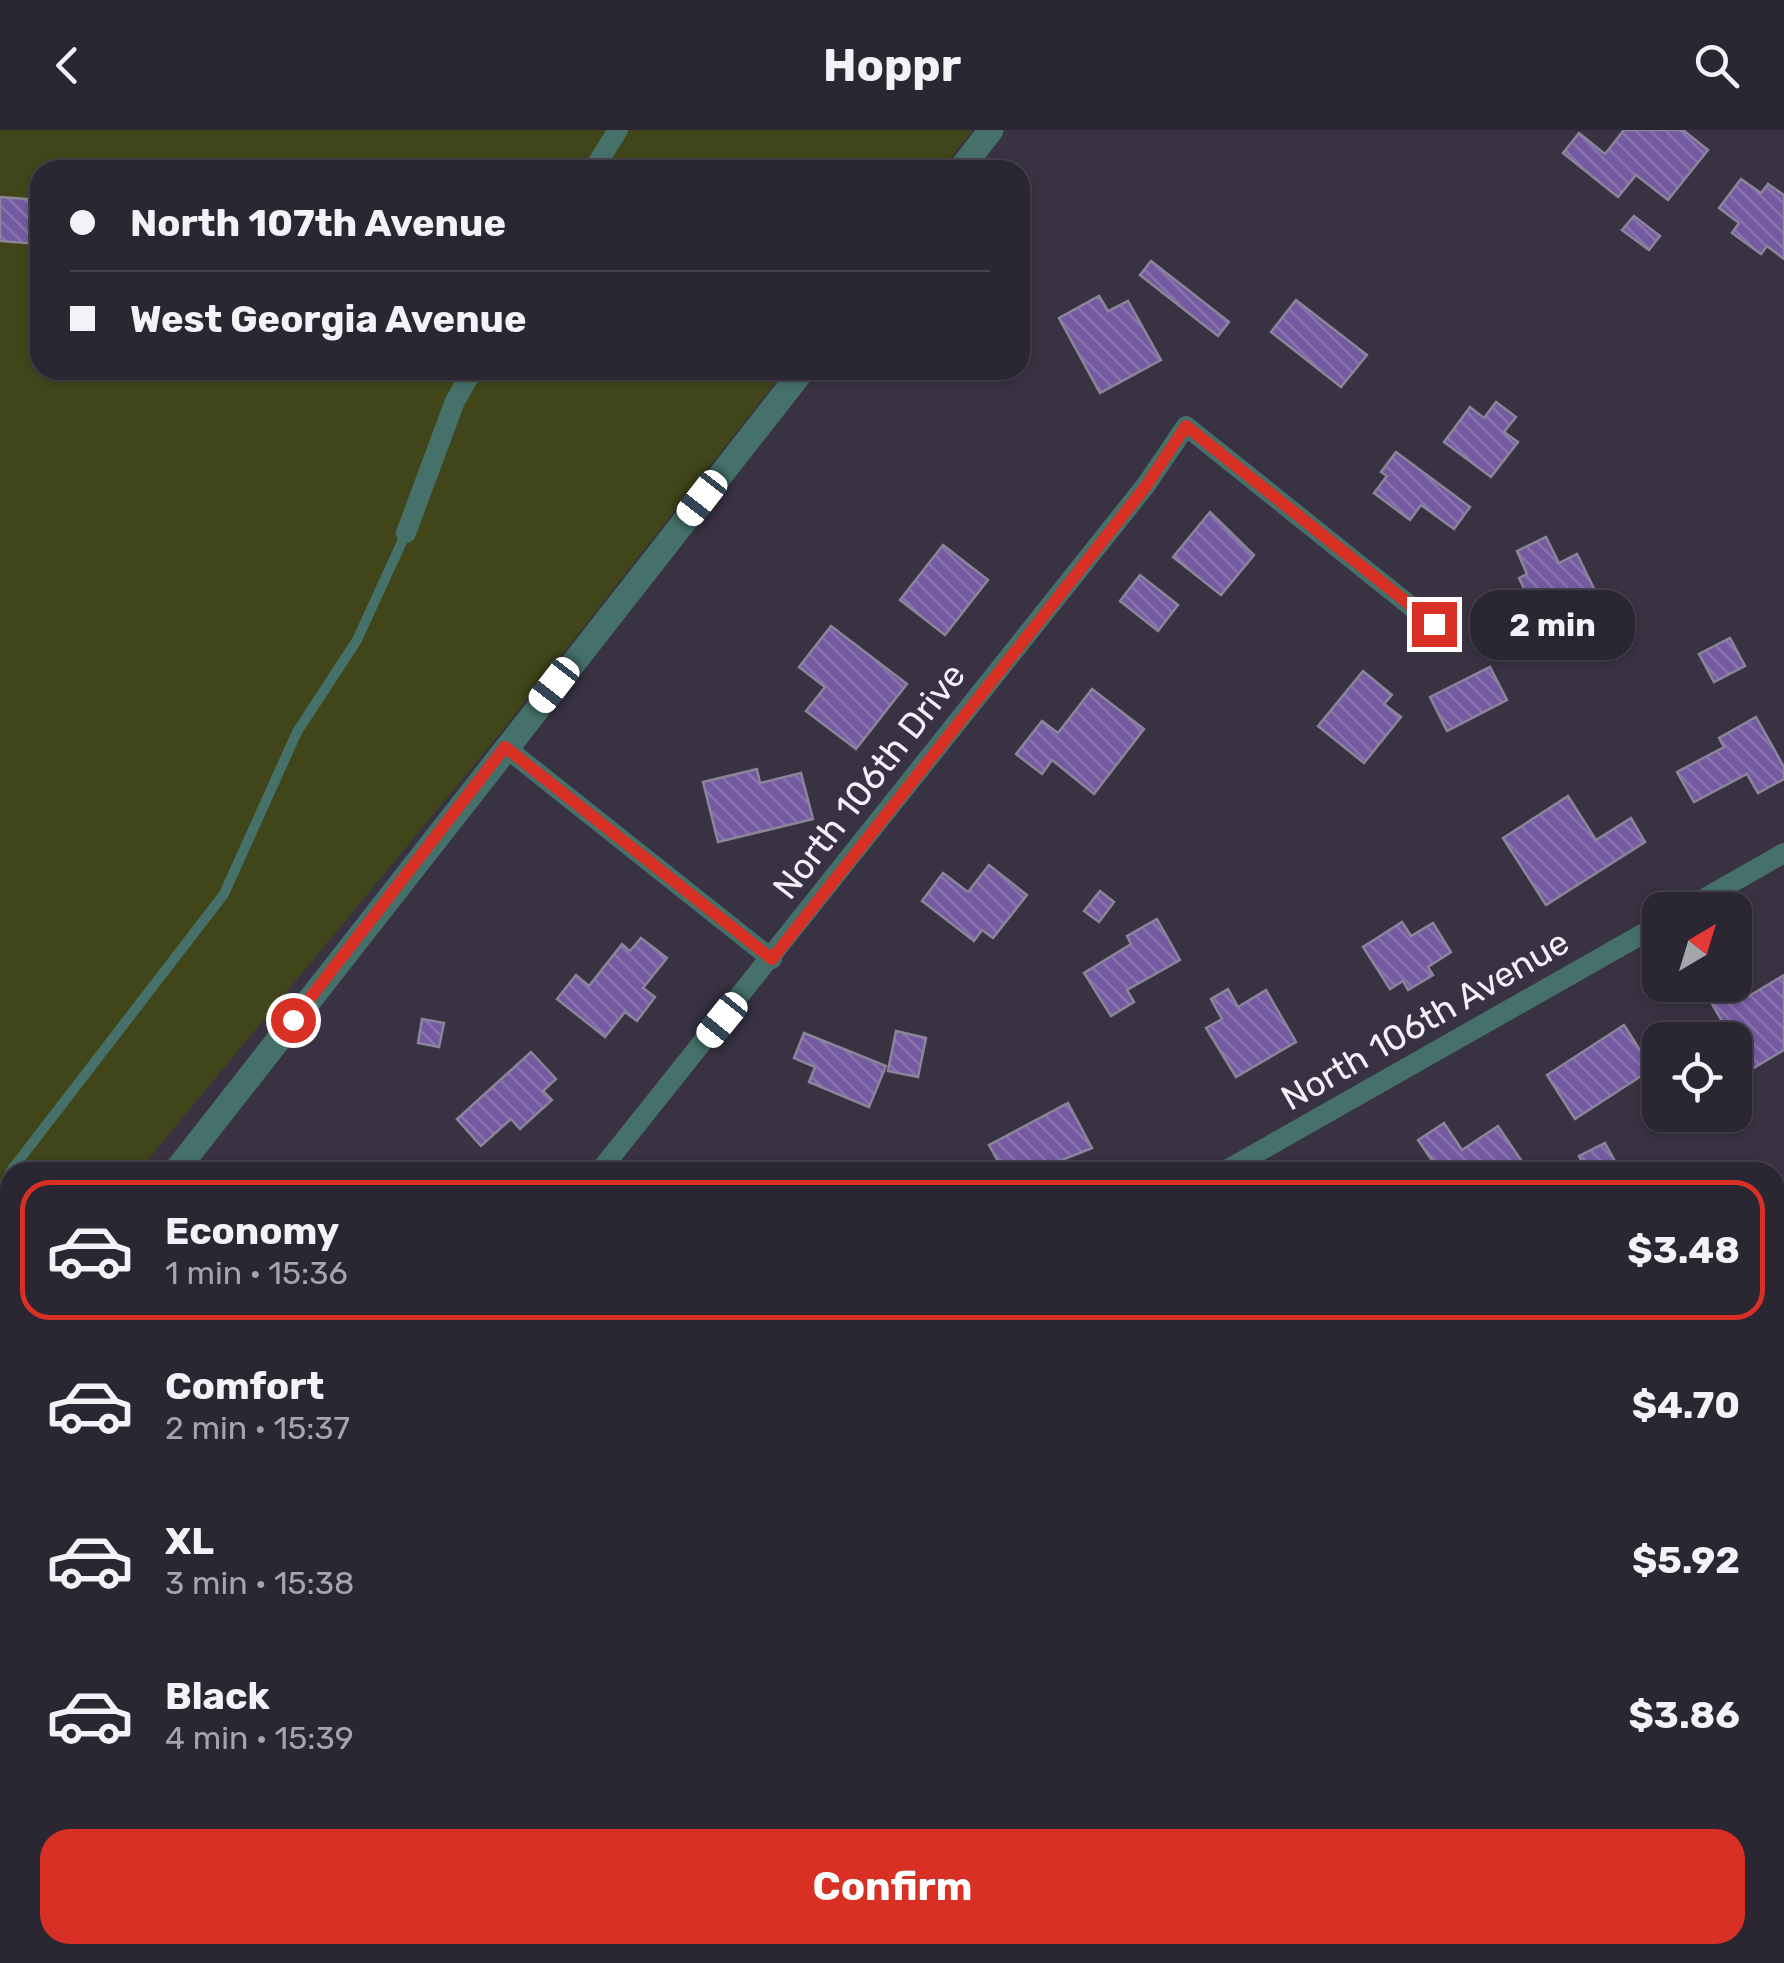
<!DOCTYPE html>
<html lang="en">
<head>
<meta charset="utf-8">
<style>
  body { margin:0; font-family:Rubik,sans-serif; background:#36323e; color:#f1f3f6; height:100vh; display:flex; flex-direction:column; font-size:38px; white-space:nowrap }
  * { box-sizing:border-box; margin:0 }
  p { font-size:32px; color:#a5a5ac }
  .icon { flex:none; width:55px; height:55px; fill:none; stroke:currentColor; stroke-width:2; stroke-linecap:round; stroke-linejoin:round }
  .map { position:relative; flex:1; overflow:hidden }
  .panel { position:absolute; left:0px; top:1032px; width:1785px; height:802px; display:flex; flex-direction:column; background:#2a2632; border-radius:30px 30px 0 0; box-shadow:0 2px 8px #0004,0 0 0 2px #46434d }
  .panel>* { flex:none }
  .guide { position:absolute; left:30px; top:30px; width:1000px; height:220px; border-radius:30px; box-shadow:0 2px 8px #0004,0 0 0 2px #46434d; display:grid; align-content:center; height:220px; padding:0 40px; background:#2a2632 }
  .needle { width:65px; rotate:38deg }
  .tools { position:absolute; left:1642px; top:762px; display:grid; gap:20px }
  .tools a { display:grid; place-items:center; width:110px; height:110px; border-radius:20px; background:#2a2632; box-shadow:0 2px 8px #0004,0 0 0 2px #46434d; font-size:50px }
  .end { position:absolute; width:45px; height:45px; margin:-22px; border:12px solid #d93025; background:#fff; box-shadow:0 0 0 5px #fff }
  .from { border-radius:50% }
  .bubble { position:absolute; height:70px; border-radius:30px; background:#2a2632; box-shadow:0 2px 8px #0004,0 0 0 2px #46434d; font-size:32px; font-weight:700; line-height:70px; text-align:center }
  .car { position:absolute; width:30px; height:60px; margin:-30px -15px; border-radius:12px; box-shadow:0 0 8px 2px #0007; background:linear-gradient(#fff 24%,#345 0 40%,#fff 0 76%,#345 0 86%,#fff 0) }
  .guide b { display:flex; align-items:center; gap:35px; height:95px; font-size:38px }
  .guide b+b { border-top:2px solid #46434d }
  .guide i { width:25px; height:25px; background:#f1f3f6 }
  ul { padding:18px 0 0; list-style:none }
  li { display:flex; align-items:center; gap:30px; height:140px; margin:0 20px 15px; padding:0 20px; border:5px solid transparent; border-radius:30px }
  li div { flex:1 }
  li b { display:block; font-size:38px }
  li em { font-style:normal; font-weight:700 }
  li.active { border-color:#d93025 }
  li>.icon { width:90px; height:90px; stroke-width:1.5 }
  .cta { display:flex; gap:20px; margin-top:auto; padding:20px 40px }
  .cta a { flex:1; height:115px; border-radius:30px; background:#d93025; color:#fff; font-size:40px; font-weight:700; line-height:115px; text-align:center }
  header { display:flex; justify-content:space-between; align-items:center; height:130px; padding:0 40px; background:#2a2632; font-size:45px; font-weight:700 }
  .map>svg:first-child { display:block }
  .pitch { fill:#40461a }
  .lines { fill:none; stroke-linecap:round; stroke-linejoin:round }
  .canal { stroke:#00657e; stroke-width:22 }
  .building { fill:url(#building-back-hatch); stroke:#8b8599; stroke-width:2.5 }
  .service { stroke:#46716a; stroke-width:10 }
  .minor { stroke:#46716a; stroke-width:20 }
  .tertiary { stroke:#46716a; stroke-width:25 }
  .route { stroke:#d93025; stroke-width:12 }
  .labels { text-anchor:middle; stroke-width:10; stroke-linejoin:round; paint-order:stroke }
  .street-label { font-size:35px; fill:#f4f1fc; stroke:#383243 }
</style>
</head>
<body>
<header><svg class="icon" aria-label="back" viewBox="0 0 24 24"><path d="M15 5l-7 7 7 7"/></svg>Hoppr<svg class="icon" aria-label="search" viewBox="0 0 24 24"><circle cx="10" cy="10" r="6"/><path d="M15 15l6 6"/></svg></header>
<div class="map">
<svg width="1784" height="1833" viewBox="0 0 1784 1833">
  <defs>
    <pattern id="building-back-hatch" width="6" height="6" patternUnits="userSpaceOnUse" patternTransform="scale(2.5)"><rect width="6" height="6" fill="#745ba1"/><path d="M-1 5l2 2M0 0l6 6M5-1l2 2" fill="none" stroke="#8873af"/></pattern>
  </defs>
  <rect width="100%" height="100%" fill="#383243"/>
  <polygon class="pitch" points="0,0 973,0 941,40 40,40 40,240 785,240 502,601 138,1042 10,1042 10,1198 0,1210"/>
  <g class="lines">
    <g class="canal">
      <polyline points="1775,1102 1784,1097"/>
      <polyline points="0,1627 10,1625"/>
    </g>
  </g>
  <g class="building">
    <polygon points="1624,0 1683,0 1708,20 1668,70 1636,45 1618,67 1563,23 1579,3 1605,24"/>
    <polygon points="1741,49 1761,63 1768,54 1784,65 1784,129 1767,116 1761,124 1732,103 1739,93 1719,78"/>
    <polygon points="0,67 40,70 40,114 0,111"/>
    <polygon points="1634,86 1660,106 1649,120 1622,100"/>
    <polygon points="1151,131 1229,192 1218,206 1140,145"/>
    <polygon points="1099,166 1108,181 1128,171 1161,230 1100,263 1059,188"/>
    <polygon points="1296,170 1367,225 1341,257 1271,202"/>
    <polygon points="1496,272 1516,287 1504,302 1518,312 1491,347 1444,312 1470,277 1484,288"/>
    <polygon points="1396,322 1470,377 1454,399 1421,375 1410,390 1374,363 1387,346 1381,342"/>
    <polygon points="1210,382 1254,425 1221,465 1173,427"/>
    <polygon points="1546,407 1559,433 1577,424 1600,471 1543,498 1519,448 1527,444 1517,421"/>
    <polygon points="943,415 988,450 945,505 900,470"/>
    <polygon points="1140,445 1178,475 1158,501 1120,471"/>
    <polygon points="831,496 907,554 856,619 806,581 825,557 799,537"/>
    <polygon points="1730,508 1745,536 1714,552 1699,524"/>
    <polygon points="1490,537 1507,570 1447,601 1430,567"/>
    <polygon points="1363,541 1392,565 1384,574 1401,587 1364,633 1318,596"/>
    <polygon points="1092,559 1144,599 1094,664 1052,630 1042,644 1016,624 1042,591 1058,603"/>
    <polygon points="1756,587 1784,637 1784,649 1758,663 1747,644 1694,672 1677,642 1724,617 1719,608"/>
    <polygon points="757,639 760,653 801,643 813,689 718,712 703,652"/>
    <polygon points="1568,666 1596,710 1631,688 1645,712 1546,775 1503,708"/>
    <polygon points="989,735 1027,765 993,808 982,800 974,811 922,771 943,743 968,762"/>
    <polygon points="1100,761 1114,772 1099,792 1084,781"/>
    <polygon points="1157,789 1180,830 1127,860 1134,872 1111,886 1084,843 1131,814 1127,806"/>
    <polygon points="1402,792 1411,806 1433,793 1451,822 1428,837 1433,845 1408,860 1403,851 1390,859 1363,817"/>
    <polygon points="641,808 667,828 643,858 655,867 637,891 625,882 605,907 557,869 576,845 589,856 622,814 630,821"/>
    <polygon points="1784,845 1784,920 1735,949 1735,910 1690,910 1722,891 1701,855 1742,855 1749,866"/>
    <polygon points="1228,859 1238,877 1266,860 1296,912 1236,947 1206,898 1222,889 1211,869"/>
    <polygon points="422,889 444,893 439,917 418,913"/>
    <polygon points="1624,895 1652,939 1575,989 1547,945"/>
    <polygon points="896,901 926,908 918,947 888,941"/>
    <polygon points="804,903 886,936 869,977 809,952 815,937 794,928"/>
    <polygon points="531,922 556,949 543,961 552,970 520,999 511,989 481,1016 457,989"/>
    <polygon points="1068,973 1092,1018 1032,1042 1004,1042 989,1015"/>
    <polygon points="1444,993 1462,1020 1498,996 1529,1042 1440,1042 1418,1010"/>
    <polygon points="1605,1013 1621,1042 1587,1042 1579,1026"/>
  </g>
  <g class="lines">
    <polyline class="service" points="10,1042 224,764 297,602 357,510 406,403"/>
    <g class="minor">
      <polyline points="593,40 618,0"/>
      <polyline points="406,403 455,271 473,240"/>
      <polyline points="505,617 772,829"/>
      <polyline points="1684,780 1784,723"/>
      <polyline points="599,1042 1146,355 1186,296 1433,494"/>
      <polyline points="1223,1042 1660,794"/>
      <polyline points="1775,1285 1784,1296"/>
      <polyline points="1775,1628 1784,1635"/>
      <polyline points="723,1825 734,1833"/>
      <polyline points="1161,1825 1171,1833"/>
      <polyline points="1596,1825 1607,1833"/>
    </g>
    <g class="tertiary">
      <polyline points="960,40 991,0"/>
      <polyline points="175,1042 803,240"/>
      <polyline points="1775,1200 1784,1194"/>
      <polyline points="0,1253 10,1241"/>
      <polyline points="1190,1833 1196,1825"/>
    </g>
  </g>
  <g class="lines">
    <polyline class="route" points="293,890 505,617 772,829 1146,356 1186,296 1434,494"/>
  </g>
  <g class="labels">
    <g class="street-label">
      <text transform="translate(869 651) rotate(-52)" y="12">North 106th Drive</text>
      <text transform="translate(1425 890) rotate(-30)" y="12">North 106th Avenue</text>
    </g>
  </g>
</svg>
<div class="tools">
<a><svg class="needle" viewBox="-14 -14 28 28"><path d="M0-13l5 13h-10z" fill="#e53935"/><path d="M0 13l5-13h-10z" fill="#a5a5ac"/></svg></a>
<a><svg class="icon" aria-label="locate" viewBox="0 0 24 24"><circle cx="12" cy="12" r="6"/><path d="M12 2v4M12 18v4M2 12h4M18 12h4"/></svg></a>
</div>
<i class="end from" style="left:293px;top:890px"></i>
<i class="end" style="left:1434px;top:494px"></i>
<div class="bubble" style="left:1470px;top:460px;width:165px">2 min</div>
<i class="car" style="left:702px;top:368px;rotate:218deg"></i>
<i class="car" style="left:554px;top:555px;rotate:218deg"></i>
<i class="car" style="left:722px;top:890px;rotate:219deg"></i>
<div class="guide">
<b><i class="from"></i>North 107th Avenue</b>
<b><i></i>West Georgia Avenue</b>
</div>
<section class="panel">
<ul>
<li class="active"><svg class="icon" aria-label="car" viewBox="0 0 24 24"><path d="M5 17H2v-5l4-1 3-4h7l3 4 3 1v5h-3M9 17h6M6 11h13"/><circle cx="7" cy="17" r="2"/><circle cx="17" cy="17" r="2"/></svg><div><b>Economy</b><p>1 min · 15:36</p></div><em>$3.48</em></li>
<li><svg class="icon" aria-label="car" viewBox="0 0 24 24"><path d="M5 17H2v-5l4-1 3-4h7l3 4 3 1v5h-3M9 17h6M6 11h13"/><circle cx="7" cy="17" r="2"/><circle cx="17" cy="17" r="2"/></svg><div><b>Comfort</b><p>2 min · 15:37</p></div><em>$4.70</em></li>
<li><svg class="icon" aria-label="car" viewBox="0 0 24 24"><path d="M5 17H2v-5l4-1 3-4h7l3 4 3 1v5h-3M9 17h6M6 11h13"/><circle cx="7" cy="17" r="2"/><circle cx="17" cy="17" r="2"/></svg><div><b>XL</b><p>3 min · 15:38</p></div><em>$5.92</em></li>
<li><svg class="icon" aria-label="car" viewBox="0 0 24 24"><path d="M5 17H2v-5l4-1 3-4h7l3 4 3 1v5h-3M9 17h6M6 11h13"/><circle cx="7" cy="17" r="2"/><circle cx="17" cy="17" r="2"/></svg><div><b>Black</b><p>4 min · 15:39</p></div><em>$3.86</em></li>
</ul>
<div class="cta"><a>Confirm</a></div>
</section>
</div>
</body>
</html>
